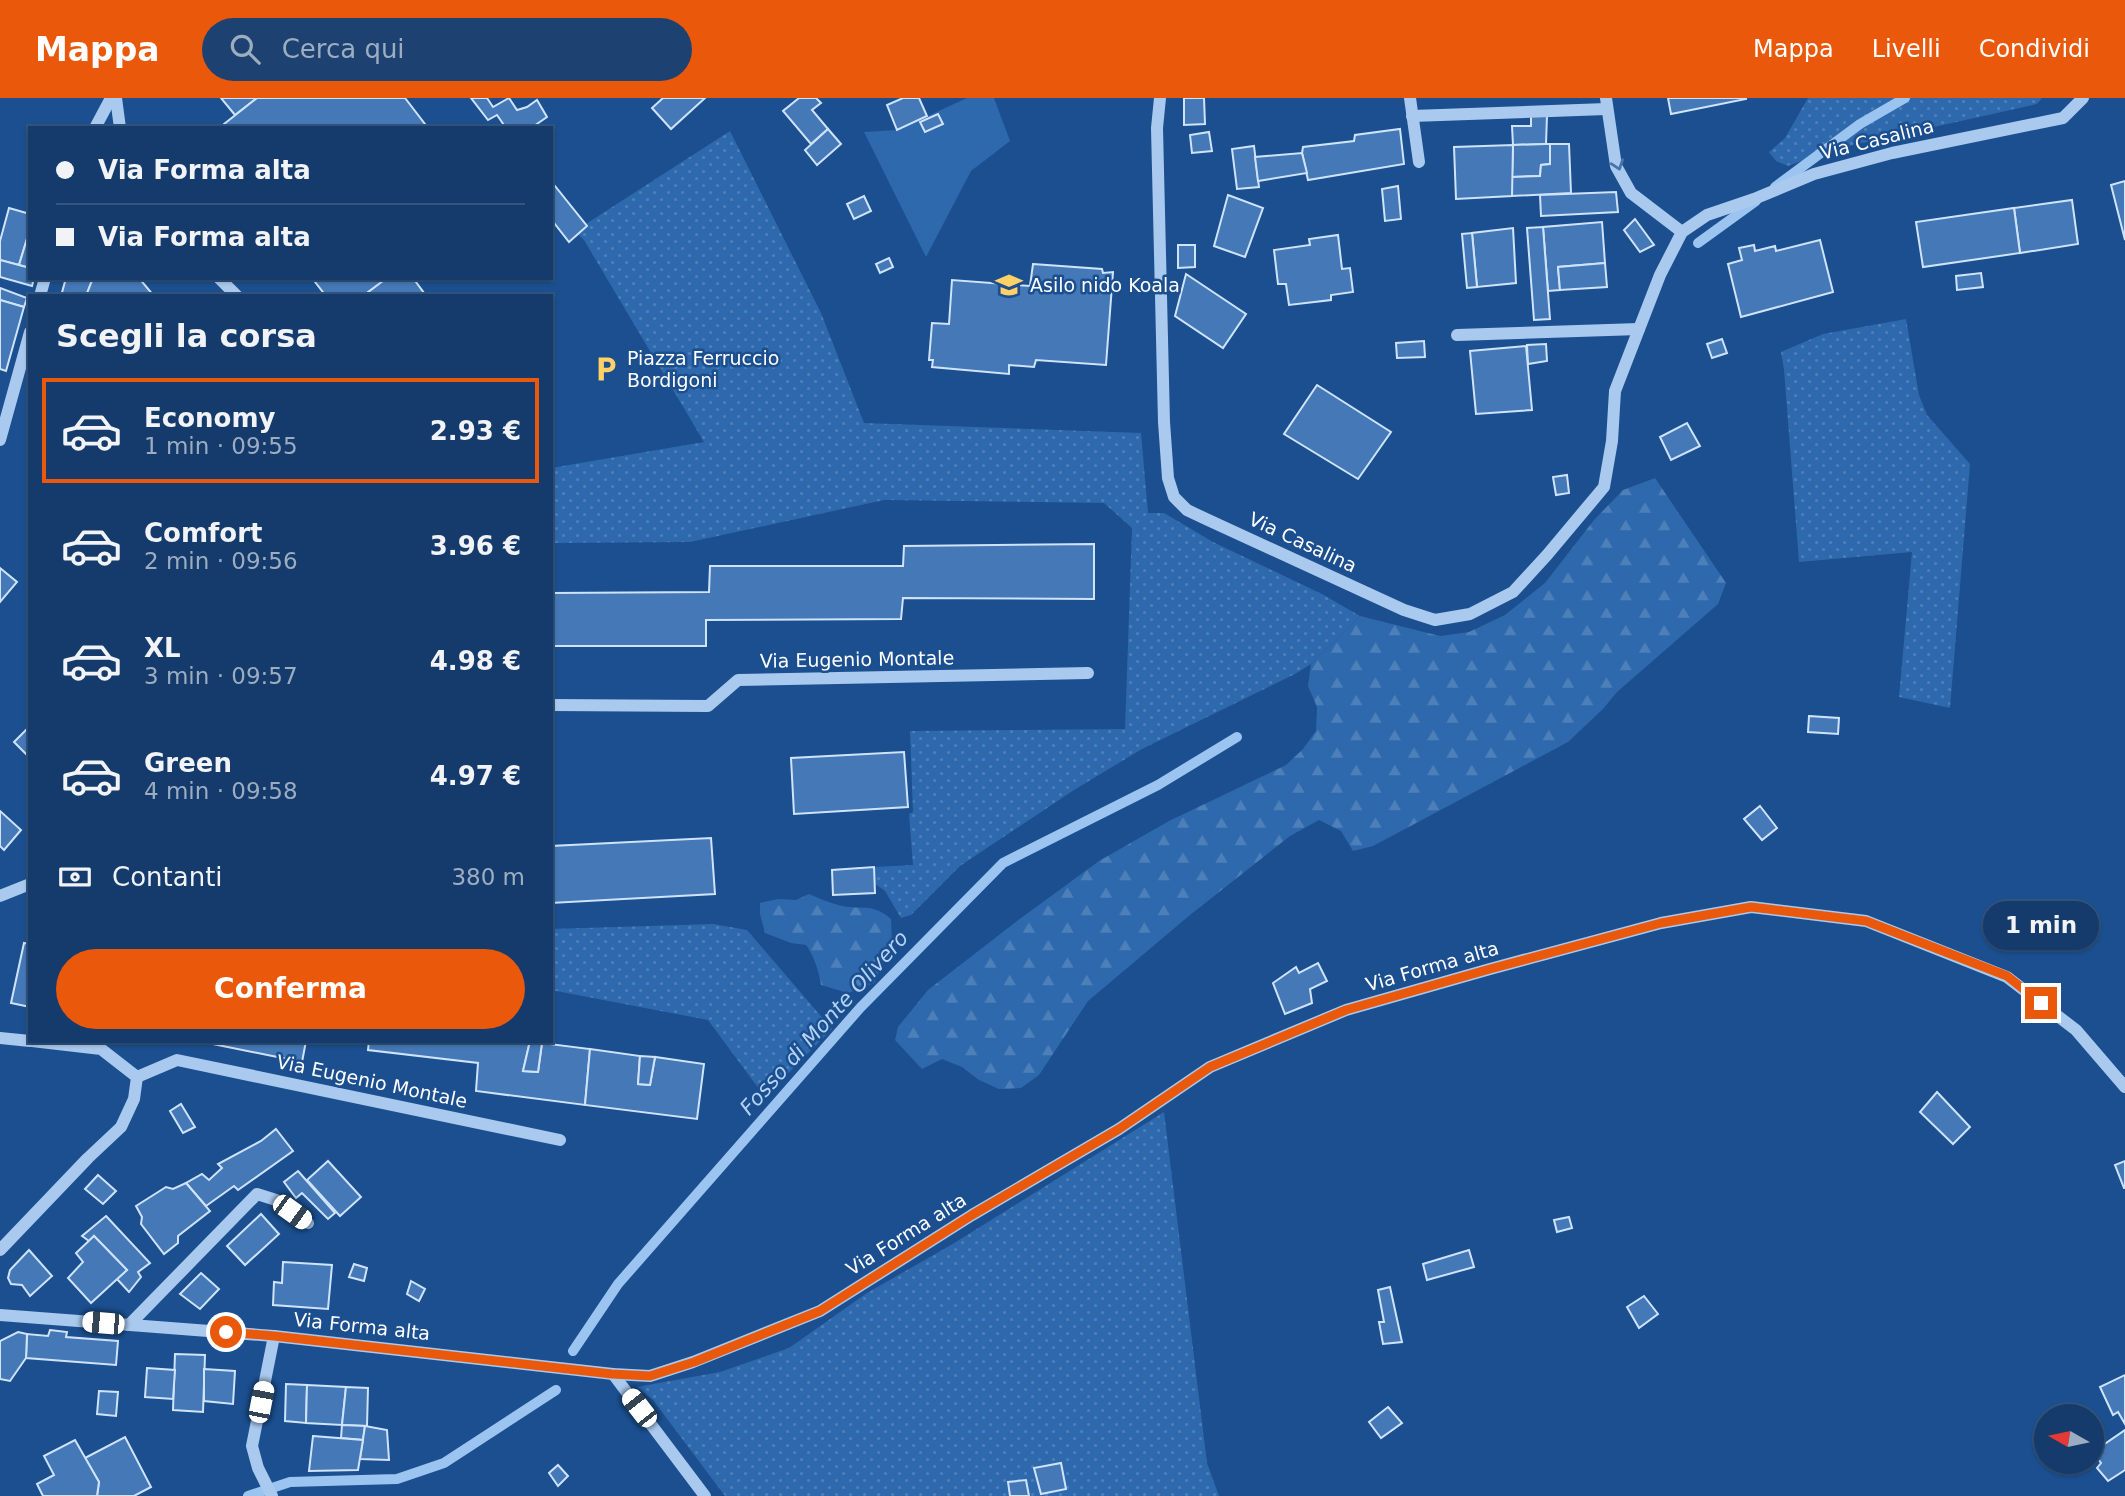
<!DOCTYPE html>
<html lang="it">
<head>
<meta charset="utf-8">
<style>
  body { margin:0; font-family:"DejaVu Sans",sans-serif; background:#1d4271; color:#f1f3f6; height:100vh; display:flex; flex-direction:column; font-size:26px; white-space:nowrap }
  * { box-sizing:border-box; margin:0 }
  p { font-size:23px; color:#9dadc1 }
  .icon { flex:none; width:38px; height:38px; fill:none; stroke:currentColor; stroke-width:2; stroke-linecap:round; stroke-linejoin:round }
  .map { position:relative; flex:1; overflow:hidden }
  .side { position:absolute; left:28px; top:196px; width:525px; height:749px; display:flex; flex-direction:column; background:#143b6b; border-radius:0px; box-shadow:0 2px 5px #0004,0 0 0 2px #33557e }
  .side>* { flex:none }
  .hud { position:absolute; left:28px; top:28px; width:525px; height:154px; border-radius:0px; box-shadow:0 2px 5px #0004,0 0 0 2px #33557e; display:grid; align-content:center; height:154px; padding:0 28px; background:#143b6b }
  .needle { width:46px; rotate:279deg }
  .buttons { position:absolute; left:2034px; top:1306px; display:grid; gap:14px }
  .buttons a { display:grid; place-items:center; width:70px; height:70px; border-radius:50%; background:#143b6b; box-shadow:0 2px 5px #0004,0 0 0 2px #33557e; font-size:35px }
  .end { position:absolute; width:32px; height:32px; margin:-16px; border:9px solid #ea580c; background:#fff; box-shadow:0 0 0 4px #fff }
  .from { border-radius:50% }
  .bubble { position:absolute; height:49px; border-radius:24px; background:#143b6b; box-shadow:0 2px 5px #0004,0 0 0 2px #33557e; font-size:23px; font-weight:600; line-height:49px; text-align:center }
  .car { position:absolute; width:21px; height:42px; margin:-21px -10px; border-radius:9px; box-shadow:0 0 5px 2px #0007; background:linear-gradient(#fff 24%,#345 0 40%,#fff 0 76%,#345 0 86%,#fff 0) }
  .hud b { display:flex; align-items:center; gap:24px; height:66px; font-size:26px }
  .hud b+b { border-top:2px solid #33557e }
  .hud i { width:18px; height:18px; background:#f1f3f6 }
  ul { padding:0; list-style:none }
  li { display:flex; align-items:center; gap:21px; height:105px; margin:0 14px 10px; padding:0 14px; border:4px solid transparent; border-radius:0px }
  li div { flex:1 }
  li b { display:block; font-size:26px }
  li em { font-style:normal; font-weight:600 }
  li.active { border-color:#ea580c }
  li>.icon { width:63px; height:63px; stroke-width:1.5 }
  h2 { padding:0 28px; font-size:32px; line-height:84px }
  .pay { display:flex; align-items:center; gap:18px; height:77px; padding:0 28px; font-size:26px }
  .pay p { margin-inline-start:auto }
  .cta { display:flex; gap:14px; margin-top:auto; padding:14px 28px }
  .cta a { flex:1; height:80px; border-radius:42px; background:#ea580c; color:#fff; font-size:28px; font-weight:600; line-height:80px; text-align:center }
  header { display:flex; align-items:center; gap:42px; box-sizing:border-box; height:98px; padding:0 35px; background:#ea580c; color:#fff }
  header strong { font-size:33px }
  nav { display:flex; gap:38px; margin-inline-start:auto; font-size:24px }
  .search { width:490px; height:63px; background:#1d4271; display:flex; align-items:center; gap:18px; box-sizing:border-box; padding:0 24px; border-radius:38px; color:#9dadc1; font-size:26px }
  .map>svg:first-child { display:block }
  .grass { fill:url(#grass-dots) }
  .forest { fill:url(#forest-firs) }
  .garden { fill:#2e69ad }
  .lines { fill:none; stroke-linecap:round; stroke-linejoin:round }
  .stream { stroke:#9cc4f0; stroke-width:10 }
  .building { fill:#4478b7; stroke:#cfe3fa; stroke-width:2 }
  .minor { stroke:#a9c9ee; stroke-width:12 }
  .oneway { stroke:#4674ac }
  .route { stroke:#ea580c; stroke-width:9 }
  .labels { text-anchor:middle; stroke-width:5; stroke-linejoin:round; paint-order:stroke }
  .street-label { font-size:19px; fill:#fff; stroke:#1b4f8f }
  .poi-label { font-size:19px; fill:#fff; stroke:#1b4f8f; text-anchor:start }
  .water-label { font-size:21px; font-style:italic; fill:#b5d3f5; stroke:#1b4f8f }
</style>
</head>
<body>
<header>
<strong>Mappa</strong>
<div class="search"><svg class="icon" aria-label="search" viewBox="0 0 24 24"><circle cx="10" cy="10" r="6"/><path d="M15 15l6 6"/></svg>Cerca qui</div>
<nav><a>Mappa</a><a>Livelli</a><a>Condividi</a></nav>
</header>
<div class="map">
<svg width="2125" height="1398" viewBox="0 0 2125 1398">
  <defs>
    <pattern id="grass-dots" width="8" height="8" patternUnits="userSpaceOnUse" patternTransform="scale(1.75)"><rect width="8" height="8" fill="#2e69ad"/><path d="M2 2h.1M6 6h.1" fill="none" stroke="#4d80b9" stroke-width="1.8" stroke-linecap="round"/></pattern>
    <pattern id="forest-firs" width="22" height="20" patternUnits="userSpaceOnUse" patternTransform="scale(1.75)"><rect width="22" height="20" fill="#2e69ad"/><path d="M5 1l3.5 6h-7zM16 11l3.5 6h-7z" fill="#4d80b9"/></pattern>
  </defs>
  <rect width="100%" height="100%" fill="#1b4f8f"/>
  <g class="grass">
    <polygon points="1808,0 2042,0 2037,6 1835,51 1788,68 1776,63 1769,54 1785,40"/>
    <polygon points="730,33 821,215 864,325 1141,335 1148,415 1164,415 1213,444 1322,496 1360,518 1311,566 1295,576 1142,651 1074,692 960,768 911,817 901,820 885,793 874,785 874,769 913,767 909,716 913,714 910,633 1125,631 1132,430 1104,405 884,402 690,444 551,445 551,370 704,344 584,142 575,133"/>
    <polygon points="1906,221 1919,297 1927,317 1970,366 1950,610 1899,599 1912,454 1799,464 1784,272 1781,254 1823,236"/>
    <polygon points="713,826 747,832 832,931 765,999 708,922 551,892 551,831"/>
    <polygon points="1164,1014 1207,1365 1219,1398 725,1398 653,1302 637,1289 720,1274 789,1250 867,1195 951,1147"/>
  </g>
  <g class="forest">
    <polygon points="1655,380 1726,485 1718,506 1617,594 1603,611 1568,644 1373,748 1353,753 1341,733 1319,722 1290,738 1190,817 1088,903 1039,977 1021,990 999,991 979,982 962,969 942,961 922,971 895,942 898,929 928,892 1017,823 1099,763 1169,723 1286,667 1303,651 1316,633 1317,609 1308,588 1311,566 1360,518 1440,538 1469,534 1505,517 1545,485 1594,422 1623,392"/>
    <path d="M809,796C820,801 830,805 842,808C863,812 873,805 891,821L892,846L874,885L848,895L821,887C819,874 814,858 806,847L791,845L765,835L760,816V805L778,801L796,802Z"/>
  </g>
  <polygon class="garden" points="967,0 994,0 1010,43 971,73 926,159 864,34 897,32"/>
  <g class="lines">
    <g class="stream">
      <polyline points="1775,89 1860,26 1905,0"/>
      <polyline points="1698,145 1756,103"/>
      <polyline points="573,1253 618,1186 860,910 1003,765 1158,687 1237,639"/>
      <polyline points="248,1398 290,1384 397,1381 444,1365 556,1292"/>
    </g>
  </g>
  <g class="building">
    <polygon points="221,0 257,0 235,17"/>
    <polygon points="257,0 405,0 428,30 219,30"/>
    <polygon points="471,0 487,0 493,9 509,0 517,12 527,9 537,2 547,19 531,30 506,30 497,17 488,22"/>
    <polygon points="663,0 705,0 671,31 652,10"/>
    <polygon points="799,0 816,0 821,5 812,12 828,31 811,46 783,13"/>
    <polygon points="903,0 919,0 927,18 897,32 887,7"/>
    <polygon points="1184,0 1204,0 1205,26 1184,27"/>
    <polygon points="1668,0 1746,0 1746,1 1671,16"/>
    <polygon points="938,16 943,26 925,34 920,24"/>
    <polygon points="1531,17 1547,17 1546,46 1513,47 1512,28 1531,28"/>
    <polygon points="828,31 841,46 817,67 805,52"/>
    <polygon points="1400,31 1404,66 1308,82 1302,55 1303,49 1354,43 1355,37"/>
    <polygon points="1209,34 1212,53 1192,55 1190,37"/>
    <polygon points="1546,46 1550,46 1550,66 1541,67 1540,78 1512,79 1513,47"/>
    <polygon points="1550,46 1569,46 1571,95 1512,98 1512,79 1540,78 1541,67 1550,66"/>
    <polygon points="1513,47 1512,98 1456,101 1454,49"/>
    <polygon points="1254,48 1259,89 1237,91 1232,51"/>
    <polygon points="1302,55 1307,75 1258,83 1255,59"/>
    <polygon points="551,83 587,128 569,144 551,121"/>
    <polygon points="2125,83 2125,142 2111,87"/>
    <polygon points="1398,88 1401,121 1385,123 1382,91"/>
    <polygon points="1616,94 1618,114 1541,118 1540,97"/>
    <polygon points="1228,97 1263,110 1245,159 1214,148"/>
    <polygon points="864,98 871,113 854,121 847,106"/>
    <polygon points="2072,102 2078,146 2020,155 2014,110"/>
    <polygon points="9,110 30,116 30,131 19,167 0,162 0,143"/>
    <polygon points="2014,110 2020,155 1923,169 1916,124"/>
    <polygon points="1635,121 1654,147 1640,154 1624,132"/>
    <polygon points="1602,124 1605,165 1558,169 1560,192 1548,193 1543,129"/>
    <polygon points="1543,129 1550,221 1534,222 1527,130"/>
    <polygon points="1513,130 1516,185 1477,189 1472,135"/>
    <polygon points="30,131 30,170 19,167"/>
    <polygon points="1472,135 1477,189 1467,190 1462,136"/>
    <polygon points="1338,137 1342,171 1350,170 1353,194 1331,197 1331,202 1289,207 1286,186 1278,186 1274,152 1310,147 1309,141"/>
    <polygon points="1820,142 1833,194 1741,219 1728,166 1742,162 1739,150 1754,147 1755,153 1775,148 1776,153"/>
    <polygon points="1178,147 1195,147 1195,169 1178,170"/>
    <polygon points="889,160 893,169 880,175 876,166"/>
    <polygon points="0,162 30,170 30,180 34,180 32,188 0,179"/>
    <polygon points="1605,165 1607,189 1560,192 1558,169"/>
    <polygon points="1033,166 1102,171 1103,175 1113,174 1106,267 1036,262 1034,269 1009,267 1009,276 932,269 933,262 929,262 932,225 949,226 952,182 1030,188"/>
    <polygon points="1981,175 1983,189 1957,192 1956,178"/>
    <polygon points="1186,176 1246,216 1223,250 1175,218"/>
    <polygon points="66,180 93,180 86,198 61,198"/>
    <polygon points="93,180 139,180 154,198 86,198"/>
    <polygon points="312,180 387,180 363,198 326,198"/>
    <polygon points="387,180 413,180 424,195 421,198 363,198"/>
    <polygon points="0,190 27,200 24,209 0,202"/>
    <polygon points="0,202 24,209 6,273 0,271"/>
    <polygon points="1722,241 1727,255 1712,260 1707,246"/>
    <polygon points="1424,243 1425,259 1397,260 1396,245"/>
    <polygon points="1546,246 1547,263 1528,266 1527,247"/>
    <polygon points="1526,248 1532,312 1476,316 1470,253"/>
    <polygon points="1317,287 1391,334 1358,381 1284,336"/>
    <polygon points="1687,325 1700,348 1671,362 1660,339"/>
    <polygon points="1567,377 1569,395 1556,397 1553,379"/>
    <polygon points="1094,446 1094,501 903,500 901,521 706,522 706,548 551,548 551,495 709,494 710,468 903,468 904,448"/>
    <polygon points="0,470 17,484 0,504"/>
    <polygon points="1809,618 1839,620 1838,636 1808,634"/>
    <polygon points="30,628 30,660 14,644"/>
    <polygon points="904,654 908,709 794,716 791,660"/>
    <polygon points="1760,708 1777,730 1762,742 1744,721"/>
    <polygon points="0,713 21,732 4,752 0,748"/>
    <polygon points="711,740 715,796 551,805 551,748"/>
    <polygon points="874,769 875,795 833,797 832,772"/>
    <polygon points="24,845 30,846 30,909 11,905"/>
    <polygon points="1318,865 1327,883 1310,891 1312,905 1285,916 1273,885 1296,869 1299,875"/>
    <polygon points="198,943 306,943 302,964"/>
    <polygon points="369,943 530,943 523,973 538,974 542,945 590,951 585,1007 476,993 478,965 368,952"/>
    <polygon points="530,943 542,945 538,974 523,973"/>
    <polygon points="590,951 640,958 638,986 650,987 655,959 704,966 697,1021 585,1007"/>
    <polygon points="640,958 655,959 650,987 638,986"/>
    <polygon points="1937,994 1970,1029 1953,1046 1920,1014"/>
    <polygon points="181,1006 195,1029 183,1035 170,1013"/>
    <polygon points="276,1031 293,1053 238,1092 234,1088 206,1108 186,1085 202,1076 209,1082 222,1070 218,1066 261,1043"/>
    <polygon points="328,1063 361,1099 340,1118 307,1082"/>
    <polygon points="2125,1063 2125,1090 2124,1090 2115,1067"/>
    <polygon points="298,1073 335,1115 328,1121 302,1095 296,1100 284,1084"/>
    <polygon points="98,1077 116,1093 103,1106 85,1091"/>
    <polygon points="186,1085 210,1113 178,1138 178,1145 164,1156 141,1126 142,1119 136,1108 166,1089 173,1091"/>
    <polygon points="261,1116 279,1136 245,1167 227,1148"/>
    <polygon points="106,1118 150,1165 138,1174 141,1179 129,1194 117,1181 127,1172 94,1138 89,1143 82,1138"/>
    <polygon points="1569,1119 1572,1130 1557,1134 1554,1122"/>
    <polygon points="94,1138 127,1172 91,1205 68,1180 83,1164 76,1155"/>
    <polygon points="29,1152 52,1178 30,1198 22,1187 11,1186 8,1180 10,1172"/>
    <polygon points="1469,1152 1474,1169 1427,1182 1423,1166"/>
    <polygon points="283,1164 332,1167 328,1211 273,1207 274,1184 282,1185"/>
    <polygon points="354,1166 367,1170 364,1183 349,1179"/>
    <polygon points="201,1175 219,1191 200,1211 180,1196"/>
    <polygon points="411,1183 425,1191 419,1203 407,1196"/>
    <polygon points="1390,1189 1402,1244 1383,1246 1379,1224 1384,1224 1378,1192"/>
    <polygon points="1644,1198 1658,1216 1639,1230 1627,1209"/>
    <polygon points="50,1232 67,1234 66,1239 118,1243 116,1267 26,1260 27,1236 48,1238"/>
    <polygon points="18,1234 27,1236 26,1260 10,1283 0,1281 0,1243"/>
    <polygon points="175,1256 205,1257 203,1314 173,1312"/>
    <polygon points="147,1270 175,1272 173,1301 145,1299"/>
    <polygon points="204,1271 235,1273 233,1306 204,1303"/>
    <polygon points="2125,1277 2125,1326 2118,1314 2113,1317 2100,1289"/>
    <polygon points="286,1286 307,1287 306,1325 285,1323"/>
    <polygon points="307,1287 346,1289 342,1327 306,1325"/>
    <polygon points="346,1289 368,1290 367,1328 342,1327"/>
    <polygon points="99,1293 118,1294 116,1318 97,1316"/>
    <polygon points="1388,1309 1402,1325 1381,1340 1369,1324"/>
    <polygon points="342,1327 365,1328 363,1342 341,1340"/>
    <polygon points="365,1328 387,1332 389,1362 360,1361"/>
    <polygon points="2125,1332 2125,1372 2108,1383 2097,1370 2101,1365 2093,1354"/>
    <polygon points="313,1338 363,1342 358,1372 309,1373"/>
    <polygon points="125,1339 151,1389 134,1398 97,1398 99,1384 85,1360"/>
    <polygon points="75,1342 99,1384 97,1398 43,1398 37,1386 54,1377 44,1358"/>
    <polygon points="1061,1365 1066,1391 1041,1396 1034,1370"/>
    <polygon points="558,1367 568,1378 558,1388 549,1375"/>
    <polygon points="1026,1382 1029,1398 1010,1398 1008,1384"/>
  </g>
  <g class="lines">
    <g class="minor">
      <polyline points="116,0 120,30"/>
      <polyline points="1160,0 1157,30 1164,324 1168,380 1174,399 1187,412 1206,421 1404,512 1435,522 1470,516 1513,494 1547,457 1604,389 1612,343 1615,293 1660,177 1682,134 1707,117 1754,101 1814,76 1892,55 2063,20 2083,0"/>
      <polyline points="1410,0 1419,64"/>
      <polyline points="1606,0 1616,68 1631,95 1682,134"/>
      <polyline points="1412,18 1606,11"/>
      <polyline points="95,30 111,0"/>
      <polyline points="219,180 237,198"/>
      <polyline points="40,198 45,180"/>
      <polyline points="1457,237 1639,231"/>
      <polyline points="0,342 30,234"/>
      <polyline points="551,607 708,608 738,582 1088,575"/>
      <polyline points="0,798 30,786"/>
      <polyline points="0,940 30,943"/>
      <polyline points="137,979 177,962 560,1042"/>
      <polyline points="0,1152 88,1060 121,1029 134,1001 137,979 101,951 32,943"/>
      <polyline points="0,1217 274,1238 613,1276 650,1278 693,1264 820,1213 972,1117 1119,1031 1210,969 1346,912 1490,871 1661,825 1751,809 1866,823 2007,879 2076,932 2125,989"/>
      <polyline points="129,1227 257,1096 276,1102 308,1125"/>
      <polyline points="613,1276 705,1398"/>
      <polyline points="272,1398 258,1370 252,1348 274,1238"/>
    </g>
  </g>
  <defs><path id="oneway-chevron" d="M-2-3.5L2.5 0L-2 3.5" fill="none" stroke-width="1.6" stroke-linecap="round" stroke-linejoin="round" transform="scale(1.75)"/></defs>
  <use class="oneway" href="#oneway-chevron" transform="translate(1618 67) rotate(71)"/>
  <g class="lines">
    <polyline class="route" points="226,1234 274,1238 612,1276 650,1278 694,1264 820,1213 972,1117 1119,1031 1210,969 1346,912 1490,871 1661,825 1751,809 1866,823 2007,878 2041,905"/>
  </g>
  <defs>
    <symbol id="school-bare" viewBox="-9 -9 18 18"><path d="M0-5L7-2L0 1L-7-2ZM-4 1L0 2.5L4 1V4Q0 6-4 4Z" fill="#ffd166" stroke="#1b4f8f" stroke-width="2.5" paint-order="stroke"/></symbol>
    <symbol id="parking-bare" viewBox="-9 -9 18 18"><path d="M-3.5-5.5H1a3.5 3.5 0 0 1 0 7H-1V5.5H-3.5ZM-1-3.4V-.6H.8a1.4 1.4 0 0 0 0-2.8Z" fill="#ffd166" stroke="#1b4f8f" stroke-width="2.5" paint-order="stroke"/></symbol>
  </defs>
  <g fill-rule="evenodd">
    <use href="#school-bare" x="990" y="168" width="38" height="38"/>
    <use href="#parking-bare" x="587" y="252" width="38" height="38"/>
  </g>
  <g class="labels">
    <g class="street-label">
      <text transform="translate(1877 41) rotate(-14)" y="7">Via Casalina</text>
      <text transform="translate(1303 444) rotate(25)" y="7">Via Casalina</text>
      <text transform="translate(857 561) rotate(-1)" y="7">Via Eugenio Montale</text>
      <text transform="translate(1432 868) rotate(-16)" y="7">Via Forma alta</text>
      <text transform="translate(372 983) rotate(12)" y="7">Via Eugenio Montale</text>
      <text transform="translate(906 1136) rotate(-32)" y="7">Via Forma alta</text>
      <text transform="translate(362 1228) rotate(6)" y="7">Via Forma alta</text>
    </g>
    <g class="poi-label">
      <text x="1030" y="194">Asilo nido Koala</text>
      <text x="627" y="267">Piazza Ferruccio<tspan x="627" dy="22">Bordigoni</tspan></text>
    </g>
    <g class="water-label">
      <text transform="translate(824 925) rotate(-48)" y="7">Fosso di Monte Olivero</text>
    </g>
  </g>
</svg>
<div class="buttons">
<a><svg class="needle" viewBox="-14 -14 28 28"><path d="M0-13l5 13h-10z" fill="#e53935"/><path d="M0 13l5-13h-10z" fill="#9dadc1"/></svg></a>
</div>
<i class="end from" style="left:226px;top:1234px"></i>
<i class="end" style="left:2041px;top:905px"></i>
<div class="bubble" style="left:1983px;top:803px;width:116px">1 min</div>
<i class="car" style="left:292px;top:1114px;rotate:126deg"></i>
<i class="car" style="left:103px;top:1225px;rotate:275deg"></i>
<i class="car" style="left:261px;top:1304px;rotate:11deg"></i>
<i class="car" style="left:639px;top:1310px;rotate:322deg"></i>
<div class="hud">
<b><i class="from"></i>Via Forma alta</b>
<b><i></i>Via Forma alta</b>
</div>
<section class="side">
<h2>Scegli la corsa</h2>
<ul>
<li class="active"><svg class="icon" aria-label="car" viewBox="0 0 24 24"><path d="M5 17H2v-5l4-1 3-4h7l3 4 3 1v5h-3M9 17h6M6 11h13"/><circle cx="7" cy="17" r="2"/><circle cx="17" cy="17" r="2"/></svg><div><b>Economy</b><p>1 min · 09:55</p></div><em>2.93 €</em></li>
<li><svg class="icon" aria-label="car" viewBox="0 0 24 24"><path d="M5 17H2v-5l4-1 3-4h7l3 4 3 1v5h-3M9 17h6M6 11h13"/><circle cx="7" cy="17" r="2"/><circle cx="17" cy="17" r="2"/></svg><div><b>Comfort</b><p>2 min · 09:56</p></div><em>3.96 €</em></li>
<li><svg class="icon" aria-label="car" viewBox="0 0 24 24"><path d="M5 17H2v-5l4-1 3-4h7l3 4 3 1v5h-3M9 17h6M6 11h13"/><circle cx="7" cy="17" r="2"/><circle cx="17" cy="17" r="2"/></svg><div><b>XL</b><p>3 min · 09:57</p></div><em>4.98 €</em></li>
<li><svg class="icon" aria-label="car" viewBox="0 0 24 24"><path d="M5 17H2v-5l4-1 3-4h7l3 4 3 1v5h-3M9 17h6M6 11h13"/><circle cx="7" cy="17" r="2"/><circle cx="17" cy="17" r="2"/></svg><div><b>Green</b><p>4 min · 09:58</p></div><em>4.97 €</em></li>
</ul>
<div class="pay"><svg class="icon" aria-label="cash" viewBox="0 0 24 24"><path d="M3 7h18v10H3z"/><circle cx="12" cy="12" r="2"/></svg>Contanti<p>380 m</p></div>
<div class="cta"><a>Conferma</a></div>
</section>
</div>
</body>
</html>
